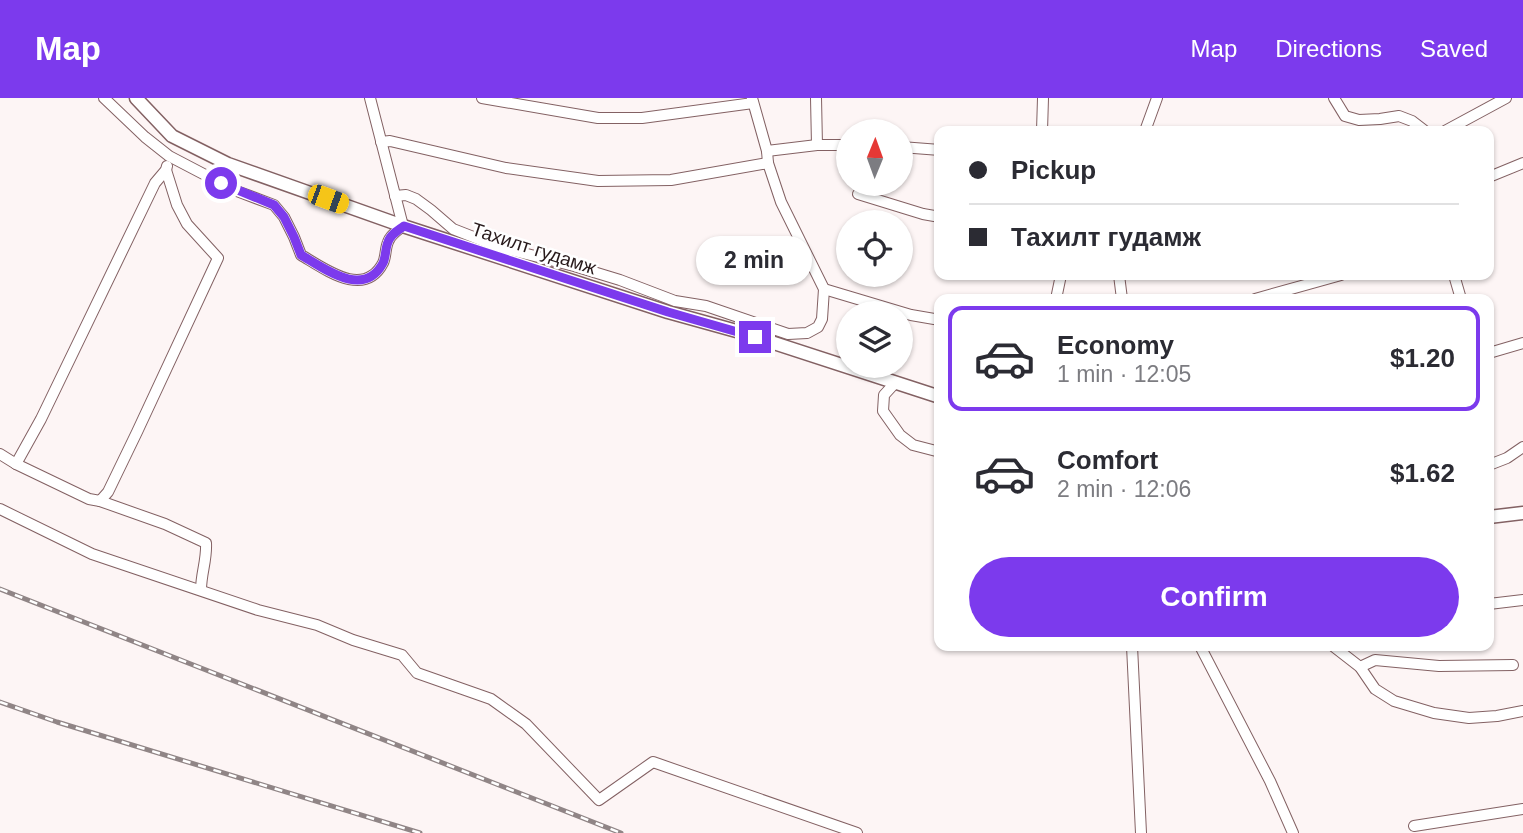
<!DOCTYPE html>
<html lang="en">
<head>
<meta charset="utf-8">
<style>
  body { margin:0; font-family:Helvetica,sans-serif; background:#f2f2f3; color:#2b2b33; height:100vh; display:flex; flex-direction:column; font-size:26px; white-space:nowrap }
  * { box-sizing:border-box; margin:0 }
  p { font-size:23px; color:#7c7c81 }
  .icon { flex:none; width:38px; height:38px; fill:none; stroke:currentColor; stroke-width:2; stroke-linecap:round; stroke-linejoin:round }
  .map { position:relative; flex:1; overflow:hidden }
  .panel { position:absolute; left:934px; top:196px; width:560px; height:357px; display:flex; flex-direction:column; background:#fff; border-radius:14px; box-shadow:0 2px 5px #0004 }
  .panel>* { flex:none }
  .top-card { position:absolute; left:934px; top:28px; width:560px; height:154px; border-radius:14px; box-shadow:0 2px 5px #0004; display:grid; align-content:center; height:154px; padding:0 35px; background:#fff }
  .needle { width:46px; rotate:1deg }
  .fabs { position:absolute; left:836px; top:21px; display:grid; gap:14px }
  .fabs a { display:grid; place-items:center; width:77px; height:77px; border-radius:50%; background:#fff; box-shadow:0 2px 5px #0004; font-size:35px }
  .end { position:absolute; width:32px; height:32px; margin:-16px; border:9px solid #7c3aed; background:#fff; box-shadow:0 0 0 4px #fff }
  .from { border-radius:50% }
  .bubble { position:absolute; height:49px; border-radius:24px; background:#fff; box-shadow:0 2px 5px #0004; font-size:23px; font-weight:600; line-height:49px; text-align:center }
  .car { position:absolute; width:21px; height:42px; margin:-21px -10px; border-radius:9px; box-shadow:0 0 5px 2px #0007; background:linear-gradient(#f5c518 24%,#345 0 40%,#f5c518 0 76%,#345 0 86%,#f5c518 0) }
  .top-card b { display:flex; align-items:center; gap:24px; height:66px; font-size:26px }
  .top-card b+b { border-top:2px solid #e1e1e2 }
  .top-card i { width:18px; height:18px; background:#2b2b33 }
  ul { padding:12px 0 0; list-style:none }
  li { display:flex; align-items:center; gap:21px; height:105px; margin:0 14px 10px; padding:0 21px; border:4px solid transparent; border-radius:14px }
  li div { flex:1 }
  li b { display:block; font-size:26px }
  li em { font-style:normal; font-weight:600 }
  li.selected { border-color:#7c3aed }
  li>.icon { width:63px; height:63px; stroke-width:1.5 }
  .button { display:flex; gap:14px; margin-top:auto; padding:14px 35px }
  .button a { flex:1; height:80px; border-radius:42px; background:#7c3aed; color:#fff; font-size:28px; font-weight:600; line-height:80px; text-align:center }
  header { display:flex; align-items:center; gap:42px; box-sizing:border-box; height:98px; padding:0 35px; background:#7c3aed; color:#fff }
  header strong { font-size:33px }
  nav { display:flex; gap:38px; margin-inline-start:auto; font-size:24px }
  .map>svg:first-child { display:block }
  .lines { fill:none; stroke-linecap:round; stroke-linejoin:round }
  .minor-casing { stroke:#836163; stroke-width:12 }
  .secondary-casing { stroke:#836163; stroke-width:15 }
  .minor { stroke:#fff; stroke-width:10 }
  .secondary { stroke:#fff; stroke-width:12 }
  .rail-casing { stroke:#908586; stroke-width:5 }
  .rail { stroke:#fff; stroke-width:2.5; stroke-dasharray:8; stroke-linecap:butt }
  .route { stroke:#7c3aed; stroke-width:9 }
  .labels { text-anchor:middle; stroke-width:5; stroke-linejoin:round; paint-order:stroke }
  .street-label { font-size:19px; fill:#281a1b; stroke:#fff }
</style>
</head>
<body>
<header>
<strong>Map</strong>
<nav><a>Map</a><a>Directions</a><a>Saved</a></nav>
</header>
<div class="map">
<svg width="1523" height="735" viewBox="0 0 1523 735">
  <rect width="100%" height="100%" fill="#fdf5f5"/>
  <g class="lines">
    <defs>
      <g id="minor">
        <path d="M104,0L145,39L169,58L234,92L274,107L284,119L294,139L301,157C325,171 364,201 383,165C386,159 385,151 388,144C390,137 398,132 403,128L370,0"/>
        <polyline points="482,0 598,20 642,20 753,5"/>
        <polyline points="816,0 817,47"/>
        <polyline points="1334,0 1345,18 1359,22 1380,21 1399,18 1412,23 1425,33"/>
        <polyline points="1042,33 1043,0"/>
        <polyline points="1145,33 1157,0"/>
        <polyline points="1445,33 1506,0"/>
        <polyline points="381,44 390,43 506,70 598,83 671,82 768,65"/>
        <polyline points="901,49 940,52"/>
        <polyline points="767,53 817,47 849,47"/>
        <polyline points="1489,79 1523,65"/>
        <polyline points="858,96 923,116 940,119"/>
        <polyline points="395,98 406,97 416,101 431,112 453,131 499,149 574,168 620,182 675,203 706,208 788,236 807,235 818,229 822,221 824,191 781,104 768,65 767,53 752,0"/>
        <polyline points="1119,177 1122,201"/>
        <polyline points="1454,177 1461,201"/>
        <polyline points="824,191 911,217 940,222"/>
        <polyline points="1056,201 1061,177"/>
        <polyline points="1255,201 1341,177"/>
        <polyline points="1489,255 1523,245"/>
        <polyline points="895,285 884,297 883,313 900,337 913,347 940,354"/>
        <polyline points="0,356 16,366 41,321 155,85 166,72 167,68"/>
        <polyline points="16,366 89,401 100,403 108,394 137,334 218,160 187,126 177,107 166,72"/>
        <polyline points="1489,367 1507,360 1523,349"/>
        <path d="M100,403L165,426L206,445C207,462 201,475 201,492"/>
        <polyline points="0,411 92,456 258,512 317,527 353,542 402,557 417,575 491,601 526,626 599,702 653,664 857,735"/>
        <polyline points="1489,506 1523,502"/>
        <polyline points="1132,548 1141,735"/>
        <polyline points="1200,548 1270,683 1293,735"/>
        <polyline points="1333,548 1360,569 1375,591 1394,603 1434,615 1469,620 1497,618 1523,613"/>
        <polyline points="1360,569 1375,562 1439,568 1513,567"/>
        <polyline points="1414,728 1523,711"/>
      </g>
      <g id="secondary">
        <polyline points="136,0 172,38 228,66 403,128 668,214 740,234 940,299"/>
        <polyline points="1489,419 1523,415"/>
      </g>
    </defs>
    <use href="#minor" class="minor-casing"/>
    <use href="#secondary" class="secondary-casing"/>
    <use href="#minor" class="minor"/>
    <use href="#secondary" class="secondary"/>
    <defs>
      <g id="rail">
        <polyline points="0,491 621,735"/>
        <polyline points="0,604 57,624 420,735"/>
      </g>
    </defs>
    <use href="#rail" class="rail-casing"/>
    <use href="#rail" class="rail"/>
  </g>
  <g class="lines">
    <path class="route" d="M221,85L274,107L284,119L294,139L301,157C325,171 364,201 383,165C386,159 385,151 388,144C390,137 398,132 404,128L668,214L755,239"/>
  </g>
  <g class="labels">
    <g class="street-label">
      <text transform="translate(534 150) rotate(18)" y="7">Тахилт гудамж</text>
    </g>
  </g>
</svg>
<div class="fabs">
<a><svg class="needle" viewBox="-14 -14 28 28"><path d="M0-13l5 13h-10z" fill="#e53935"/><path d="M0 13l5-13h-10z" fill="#7c7c81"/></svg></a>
<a><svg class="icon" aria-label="locate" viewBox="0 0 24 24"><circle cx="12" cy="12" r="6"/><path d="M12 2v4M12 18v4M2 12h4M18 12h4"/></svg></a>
<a><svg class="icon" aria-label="layers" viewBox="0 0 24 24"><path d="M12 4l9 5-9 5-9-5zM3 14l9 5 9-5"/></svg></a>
</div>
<i class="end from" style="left:221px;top:85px"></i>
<i class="end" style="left:755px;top:239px"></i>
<div class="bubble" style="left:696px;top:138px;width:116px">2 min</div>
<i class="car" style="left:328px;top:101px;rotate:110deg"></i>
<div class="top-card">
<b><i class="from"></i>Pickup</b>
<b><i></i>Тахилт гудамж</b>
</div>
<section class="panel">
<ul>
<li class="selected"><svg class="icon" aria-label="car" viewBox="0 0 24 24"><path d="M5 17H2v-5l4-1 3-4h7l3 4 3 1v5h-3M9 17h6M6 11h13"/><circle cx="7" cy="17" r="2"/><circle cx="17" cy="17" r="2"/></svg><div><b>Economy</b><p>1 min · 12:05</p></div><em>$1.20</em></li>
<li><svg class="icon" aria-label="car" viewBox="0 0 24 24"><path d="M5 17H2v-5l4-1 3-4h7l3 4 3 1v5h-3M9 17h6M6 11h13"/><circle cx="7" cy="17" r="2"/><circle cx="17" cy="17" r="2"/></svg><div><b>Comfort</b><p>2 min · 12:06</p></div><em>$1.62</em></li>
</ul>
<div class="button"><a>Confirm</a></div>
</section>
</div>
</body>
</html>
